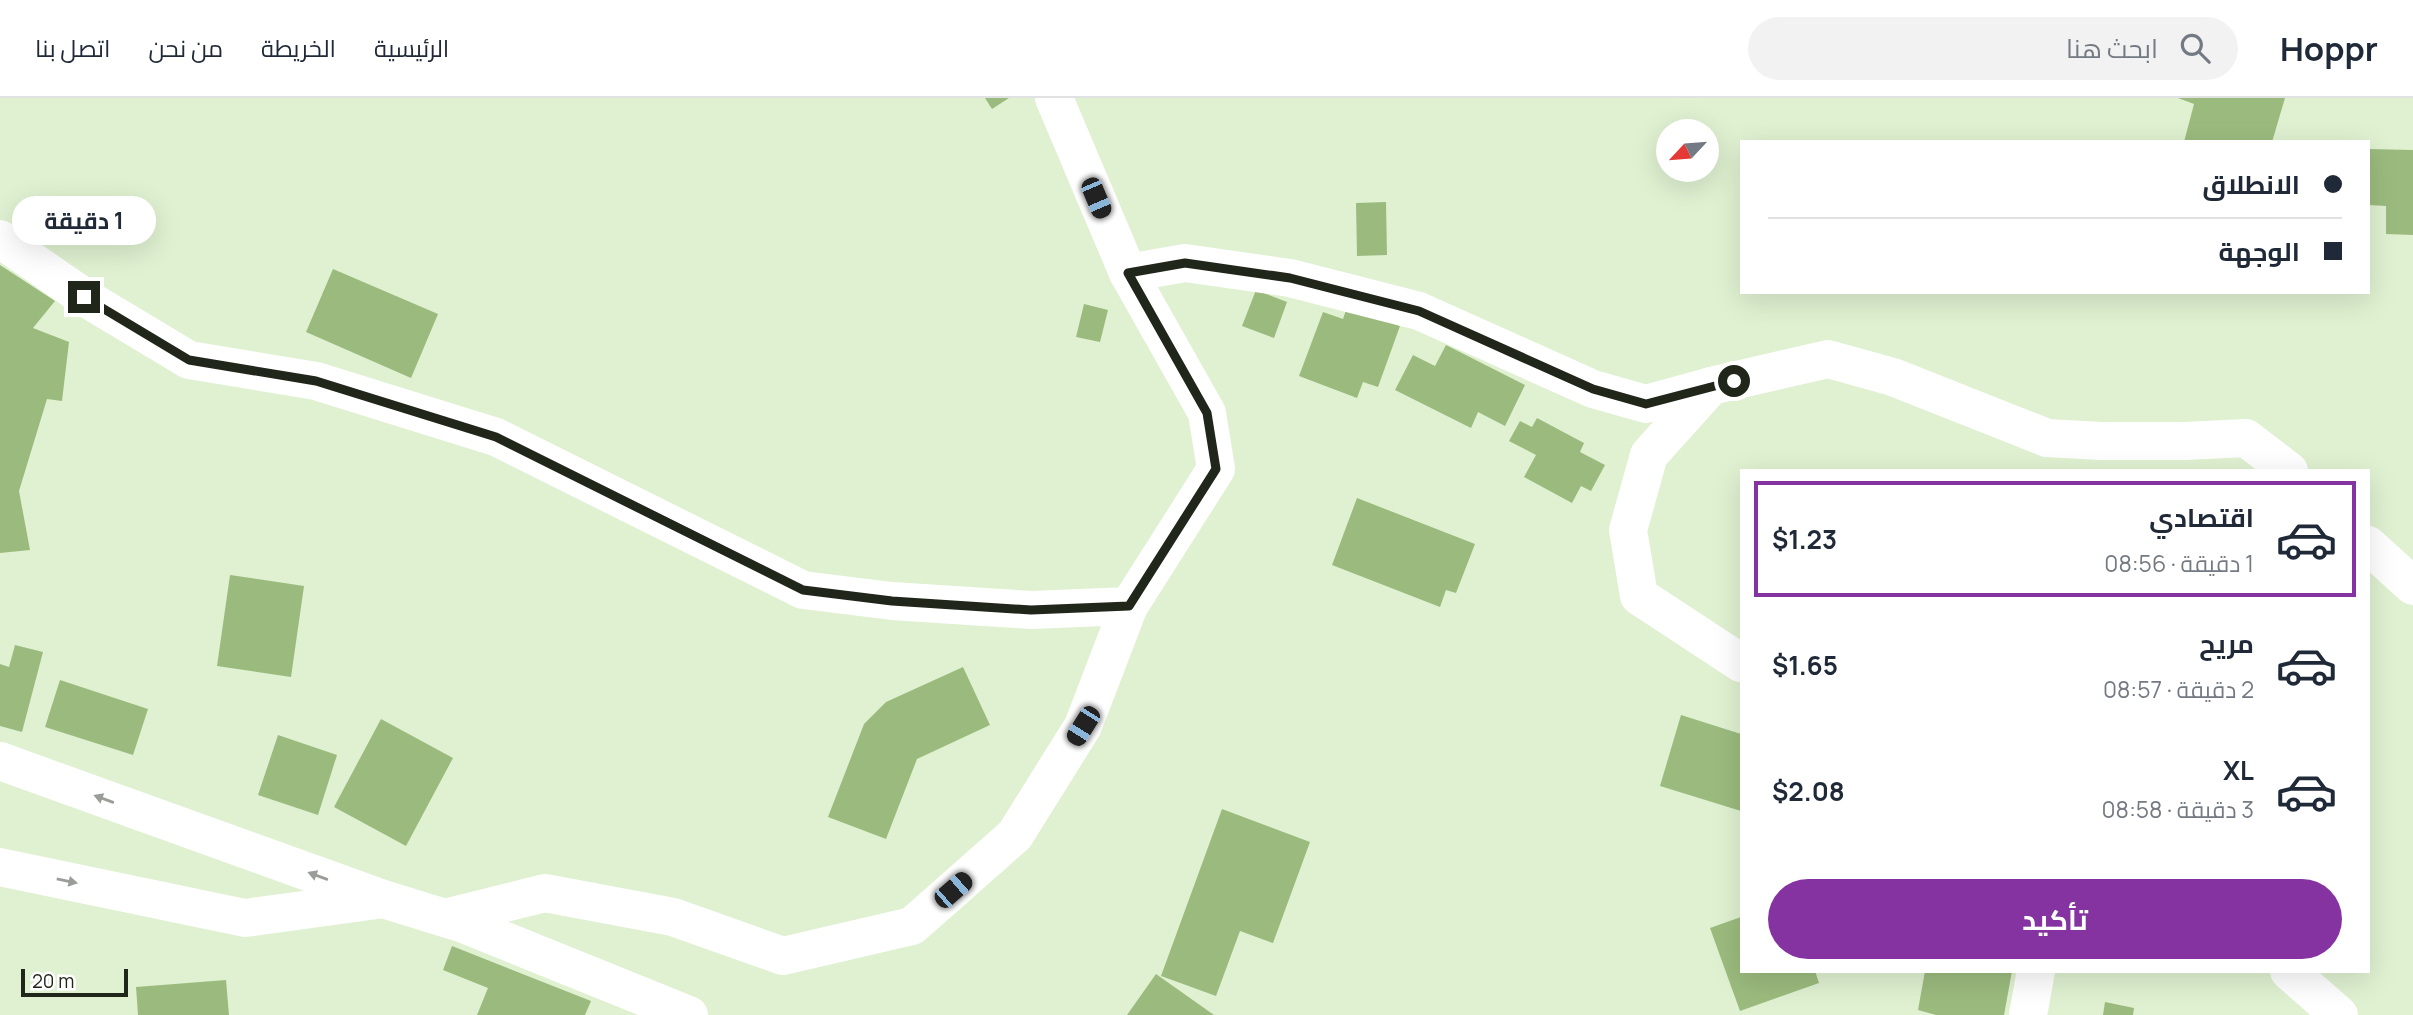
<!DOCTYPE html>
<html lang="ar">
<head>
<meta charset="utf-8">
<style>
  body { margin:0; font-family:Manrope,Cairo,sans-serif; background:#f2f2f3; color:#1f2937; direction:rtl; height:100vh; display:flex; flex-direction:column; font-size:26px; white-space:nowrap }
  * { box-sizing:border-box; margin:0 }
  p { font-size:23px; color:#747a83 }
  .icon { flex:none; width:38px; height:38px; fill:none; stroke:currentColor; stroke-width:2; stroke-linecap:round; stroke-linejoin:round }
  .map { position:relative; flex:1; overflow:hidden; direction:ltr }
  .details { position:absolute; left:1740px; top:371px; width:630px; height:504px; display:flex; flex-direction:column; background:#fff; border-radius:0px; box-shadow:0 7px 28px #0002; direction:rtl }
  .details>* { flex:none }
  .top-card { position:absolute; left:1740px; top:42px; width:630px; height:154px; border-radius:0px; box-shadow:0 7px 28px #0002; direction:rtl; display:grid; align-content:center; height:154px; padding:0 28px; background:#fff }
  .needle { width:46px; rotate:244deg }
  .buttons { position:absolute; left:1656px; top:21px; display:grid; gap:14px }
  .buttons a { display:grid; place-items:center; width:63px; height:63px; border-radius:50%; background:#fff; box-shadow:0 7px 28px #0002; font-size:35px }
  .scale { position:absolute; left:21px; bottom:18px; width:107px; box-sizing:border-box; padding-left:7px; border:4px solid #20261a; border-top:0; font-size:19px; line-height:24px; white-space:nowrap; color:#20261a; -webkit-text-stroke:5px #fff; paint-order:stroke }
  .end { position:absolute; width:32px; height:32px; margin:-16px; border:9px solid #20261a; background:#fff; box-shadow:0 0 0 4px #fff }
  .from { border-radius:50% }
  .bubble { position:absolute; height:49px; border-radius:24px; background:#fff; box-shadow:0 7px 28px #0002; font-size:23px; font-weight:700; line-height:49px; text-align:center; direction:rtl }
  .car { position:absolute; width:21px; height:42px; margin:-21px -10px; border-radius:9px; box-shadow:0 0 5px 2px #0007; background:linear-gradient(#222 24%,#8ab4d8 0 40%,#222 0 76%,#8ab4d8 0 86%,#222 0) }
  .top-card b { display:flex; align-items:center; gap:24px; height:66px; font-size:26px }
  .top-card b+b { border-top:2px solid #e0e1e3 }
  .top-card i { width:18px; height:18px; background:#1f2937 }
  ul { padding:12px 0 0; list-style:none }
  li { display:flex; align-items:center; gap:21px; height:116px; margin:0 14px 10px; padding:0 14px; border:4px solid transparent; border-radius:0px }
  li div { flex:1 }
  li b { display:block; font-size:26px }
  li em { font-style:normal; font-weight:700 }
  li.active { border-color:#8633a2 }
  li>.icon { width:63px; height:63px; stroke-width:1.5 }
  .button { display:flex; gap:14px; margin-top:auto; padding:14px 28px }
  .button a { flex:1; height:80px; border-radius:42px; background:#8633a2; color:#fff; font-size:28px; font-weight:700; line-height:80px; text-align:center }
  header { display:flex; align-items:center; gap:42px; box-sizing:border-box; height:98px; padding:0 35px; background:#fff; border-bottom:2px solid #e0e1e3 }
  header strong { font-size:33px }
  nav { display:flex; gap:38px; margin-inline-start:auto; font-size:24px }
  .search { width:490px; height:63px; background:#f2f2f3; display:flex; align-items:center; gap:18px; box-sizing:border-box; padding:0 24px; border-radius:38px; color:#747a83; font-size:26px }
  .map>svg:first-child { display:block }
  .building { fill:#9bbb7e }
  .lines { fill:none; stroke-linecap:round; stroke-linejoin:round }
  .minor { stroke:#fff; stroke-width:38 }
  .tertiary { stroke:#fff; stroke-width:38 }
  .oneway { fill:#9b9d98 }
  .route { stroke:#20261a; stroke-width:9 }
</style>
</head>
<body>
<header>
<strong>Hoppr</strong>
<div class="search"><svg class="icon" aria-label="search" viewBox="0 0 24 24"><circle cx="10" cy="10" r="6"/><path d="M15 15l6 6"/></svg>ابحث هنا</div>
<nav><a>الرئيسية</a><a>الخريطة</a><a>من نحن</a><a>اتصل بنا</a></nav>
</header>
<div class="map">
<svg width="2413" height="917" viewBox="0 0 2413 917">
  <rect width="100%" height="100%" fill="#dff1d1"/>
  <g class="building">
    <polygon points="985,0 1009,0 992,11"/>
    <polygon points="2178,0 2285,0 2272,44 2184,44 2194,6"/>
    <polygon points="2368,51 2413,52 2413,137 2386,136 2386,108 2368,107"/>
    <polygon points="1386,104 1387,157 1357,158 1356,105"/>
    <polygon points="0,167 55,203 33,230 69,244 62,303 47,301 19,393 30,452 0,455"/>
    <polygon points="333,171 438,216 411,280 306,234"/>
    <polygon points="1256,192 1287,204 1274,240 1242,228"/>
    <polygon points="1084,206 1108,212 1100,244 1076,239"/>
    <polygon points="1347,209 1400,228 1378,289 1363,284 1357,300 1299,278 1323,214 1343,221"/>
    <polygon points="1446,247 1525,287 1505,328 1478,314 1471,330 1395,292 1413,257 1435,268"/>
    <polygon points="1537,320 1584,345 1580,354 1605,367 1591,393 1581,388 1572,405 1524,379 1536,357 1509,343 1520,323 1532,329"/>
    <polygon points="1357,400 1475,446 1456,495 1446,492 1440,509 1332,467"/>
    <polygon points="230,477 304,488 291,579 217,568"/>
    <polygon points="15,547 43,554 22,634 0,628 0,566 9,569"/>
    <polygon points="963,569 990,627 917,661 886,741 828,719 864,626 886,604"/>
    <polygon points="60,582 148,611 133,657 45,629"/>
    <polygon points="1681,617 1741,636 1741,713 1660,688"/>
    <polygon points="381,621 453,660 406,748 334,709"/>
    <polygon points="278,637 337,657 318,717 258,697"/>
    <polygon points="1222,711 1310,744 1273,845 1240,833 1216,898 1161,878"/>
    <polygon points="1741,819 1741,873 1815,873 1819,885 1740,913 1710,830"/>
    <polygon points="452,848 591,903 585,917 477,917 488,890 443,872"/>
    <polygon points="1925,873 2012,873 2004,917 1936,917 1918,912"/>
    <polygon points="1156,876 1214,917 1127,917"/>
    <polygon points="226,882 229,917 138,917 136,889"/>
    <polygon points="2105,904 2134,910 2133,917 2103,917"/>
  </g>
  <g class="lines">
    <g class="minor">
      <polyline points="0,141 84,199 189,262 316,283 496,339 803,492 892,503 1031,512 1129,508"/>
      <polyline points="1128,175 1185,165 1290,180 1419,213 1593,291 1646,306 1711,288"/>
      <polyline points="2368,447 2413,488"/>
      <polyline points="1741,565 1639,498 1628,432 1649,357 1711,288 1828,261 1893,279 2047,340 2101,343 2185,343 2246,340 2289,373"/>
      <polyline points="445,820 545,795 673,819 783,858 912,828 1015,737 1083,628 1129,508 1216,371 1207,315 1128,175 1054,0"/>
      <polyline points="2289,873 2339,917"/>
      <polyline points="2028,917 2036,873"/>
    </g>
    <g class="tertiary">
      <polyline points="0,663 383,801 461,825 689,917"/>
      <polyline points="0,769 245,820 377,802"/>
    </g>
  </g>
  <defs><path id="oneway-solid" d="M-6-.8H1V-3.2L6.5 0L1 3.2V.8H-6Z" transform="scale(1.75)"/></defs>
  <g class="oneway">
    <use href="#oneway-solid" transform="translate(104 701) rotate(-160)"/>
    <use href="#oneway-solid" transform="translate(318 778) rotate(-160)"/>
    <use href="#oneway-solid" transform="translate(67 783) rotate(12)"/>
  </g>
  <g class="lines">
    <polyline class="route" points="84,199 189,262 316,283 496,339 803,492 892,503 1031,512 1129,508 1216,371 1207,315 1128,175 1185,165 1290,180 1419,213 1593,291 1646,306 1734,283"/>
  </g>
</svg>
<div class="buttons">
<a><svg class="needle" viewBox="-14 -14 28 28"><path d="M0-13l5 13h-10z" fill="#e53935"/><path d="M0 13l5-13h-10z" fill="#747a83"/></svg></a>
</div>
<div class="scale">20 m</div>
<i class="end from" style="left:1734px;top:283px"></i>
<i class="end" style="left:84px;top:199px"></i>
<div class="bubble" style="left:12px;top:98px;width:144px">1 دقيقة</div>
<i class="car" style="left:1096px;top:100px;rotate:157deg"></i>
<i class="car" style="left:1083px;top:628px;rotate:212deg"></i>
<i class="car" style="left:953px;top:792px;rotate:49deg"></i>
<div class="top-card">
<b><i class="from"></i>الانطلاق</b>
<b><i></i>الوجهة</b>
</div>
<section class="details">
<ul>
<li class="active"><svg class="icon" aria-label="car" viewBox="0 0 24 24"><path d="M5 17H2v-5l4-1 3-4h7l3 4 3 1v5h-3M9 17h6M6 11h13"/><circle cx="7" cy="17" r="2"/><circle cx="17" cy="17" r="2"/></svg><div><b>اقتصادي</b><p>1 دقيقة · 08:56</p></div><em>$1.23</em></li>
<li><svg class="icon" aria-label="car" viewBox="0 0 24 24"><path d="M5 17H2v-5l4-1 3-4h7l3 4 3 1v5h-3M9 17h6M6 11h13"/><circle cx="7" cy="17" r="2"/><circle cx="17" cy="17" r="2"/></svg><div><b>مريح</b><p>2 دقيقة · 08:57</p></div><em>$1.65</em></li>
<li><svg class="icon" aria-label="car" viewBox="0 0 24 24"><path d="M5 17H2v-5l4-1 3-4h7l3 4 3 1v5h-3M9 17h6M6 11h13"/><circle cx="7" cy="17" r="2"/><circle cx="17" cy="17" r="2"/></svg><div><b>XL</b><p>3 دقيقة · 08:58</p></div><em>$2.08</em></li>
</ul>
<div class="button"><a>تأكيد</a></div>
</section>
</div>
</body>
</html>
